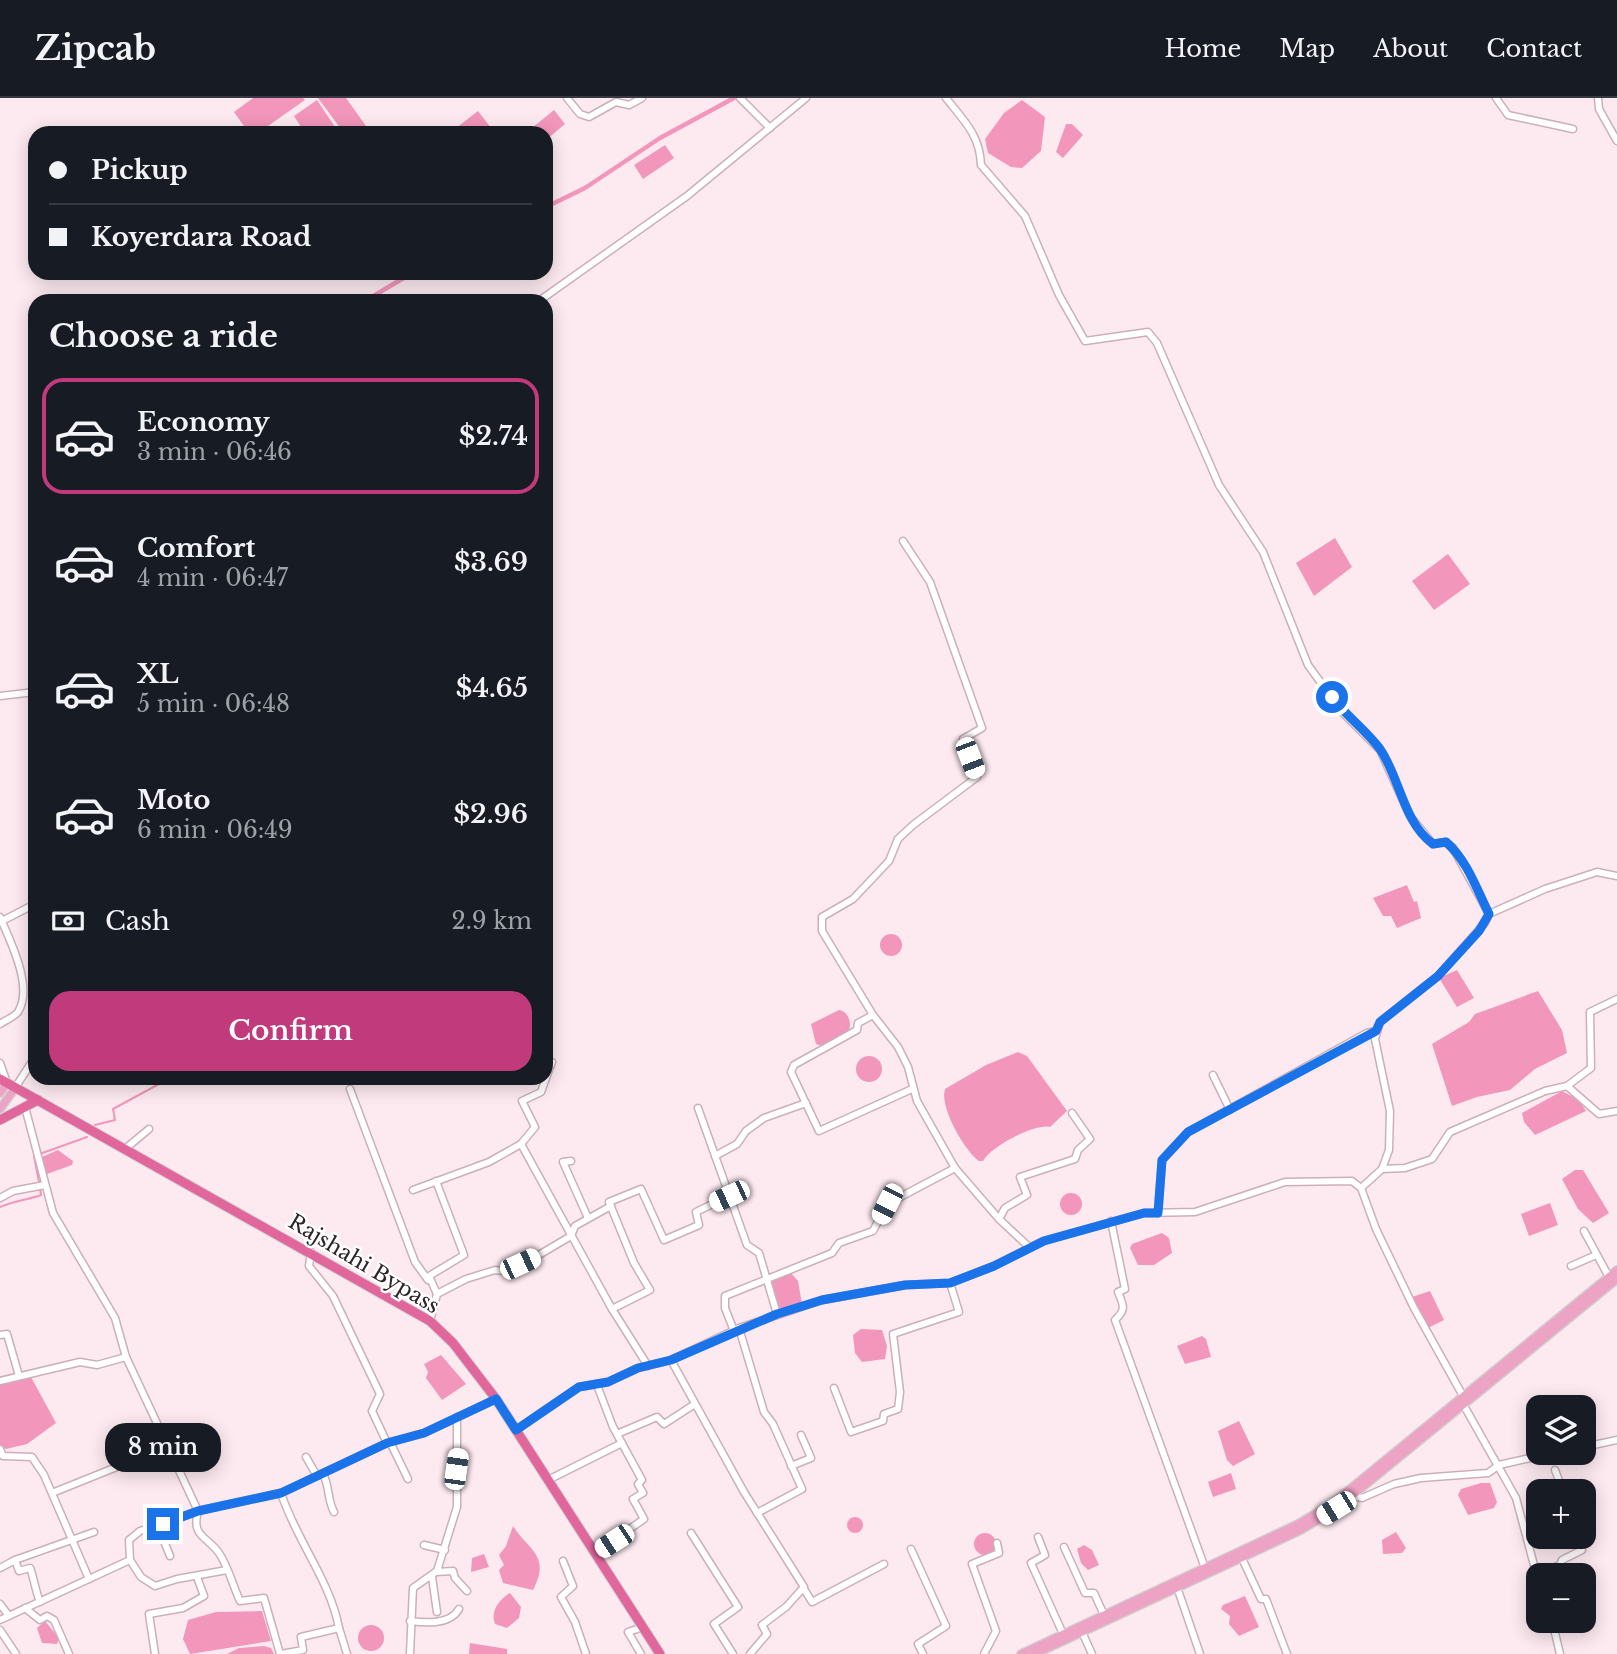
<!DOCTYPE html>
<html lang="en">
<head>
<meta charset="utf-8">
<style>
  body { margin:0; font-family:"Libre Baskerville",serif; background:#20242c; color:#f1f3f6; height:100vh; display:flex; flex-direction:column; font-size:26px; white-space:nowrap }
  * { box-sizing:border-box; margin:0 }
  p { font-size:23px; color:#9ea1a6 }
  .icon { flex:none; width:38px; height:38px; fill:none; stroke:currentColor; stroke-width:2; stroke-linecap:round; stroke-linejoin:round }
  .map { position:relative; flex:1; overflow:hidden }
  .side { position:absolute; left:28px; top:196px; width:525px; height:791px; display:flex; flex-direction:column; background:#171b24; border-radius:21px; box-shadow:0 4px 18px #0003 }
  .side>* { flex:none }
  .guide { position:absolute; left:28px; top:28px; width:525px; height:154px; border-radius:21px; box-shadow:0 4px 18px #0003; display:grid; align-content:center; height:154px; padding:0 21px; background:#171b24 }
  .fabs { position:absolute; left:1526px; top:1297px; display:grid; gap:14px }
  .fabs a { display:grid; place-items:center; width:70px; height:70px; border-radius:14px; background:#171b24; box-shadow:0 4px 18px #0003; font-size:35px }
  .end { position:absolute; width:32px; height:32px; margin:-16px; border:9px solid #1a73e8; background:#fff; box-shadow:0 0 0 4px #fff }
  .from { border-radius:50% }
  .bubble { position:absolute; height:49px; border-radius:21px; background:#171b24; box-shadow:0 4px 18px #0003; font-size:23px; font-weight:600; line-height:49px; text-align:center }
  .car { position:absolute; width:21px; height:42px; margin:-21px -10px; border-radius:9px; box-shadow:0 0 5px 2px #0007; background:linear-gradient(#fff 24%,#345 0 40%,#fff 0 76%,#345 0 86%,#fff 0) }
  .guide b { display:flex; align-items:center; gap:24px; height:66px; font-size:26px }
  .guide b+b { border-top:2px solid #363941 }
  .guide i { width:18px; height:18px; background:#f1f3f6 }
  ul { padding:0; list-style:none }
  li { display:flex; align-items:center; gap:21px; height:116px; margin:0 14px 10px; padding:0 7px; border:4px solid transparent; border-radius:21px }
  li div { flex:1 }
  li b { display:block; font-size:26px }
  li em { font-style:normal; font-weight:600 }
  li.selected { border-color:#c13a7b }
  li>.icon { width:63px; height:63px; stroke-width:1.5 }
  h2 { padding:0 21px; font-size:32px; line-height:84px }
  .pay { display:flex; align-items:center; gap:18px; height:77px; padding:0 21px; font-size:26px }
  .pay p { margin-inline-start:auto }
  .primary-button { display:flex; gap:14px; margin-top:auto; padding:14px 21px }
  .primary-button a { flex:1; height:80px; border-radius:21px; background:#c13a7b; color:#fff; font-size:28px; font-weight:600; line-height:80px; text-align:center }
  header { display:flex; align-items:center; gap:42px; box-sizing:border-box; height:98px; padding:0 35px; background:#171b24; border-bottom:2px solid #363941 }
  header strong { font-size:33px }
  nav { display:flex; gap:38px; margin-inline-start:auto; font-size:24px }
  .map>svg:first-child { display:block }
  .water { fill:#f296bb }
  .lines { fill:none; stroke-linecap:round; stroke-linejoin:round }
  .stream { stroke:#f296bb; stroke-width:2 }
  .canal { stroke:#f296bb; stroke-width:4.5 }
  .minor-casing { stroke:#ccafba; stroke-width:9 }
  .major-casing { stroke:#d1cfd0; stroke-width:10 }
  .highway-casing { stroke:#d1cfd0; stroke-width:11 }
  .minor { stroke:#fff; stroke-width:6 }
  .major { stroke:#eca3c4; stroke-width:7 }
  .highway { stroke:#e0669c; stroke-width:9 }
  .route { stroke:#1a73e8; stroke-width:9 }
  .labels { text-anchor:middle; stroke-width:5; stroke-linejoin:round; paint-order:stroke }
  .street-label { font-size:21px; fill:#2f2428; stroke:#fff }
</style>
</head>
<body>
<header>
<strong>Zipcab</strong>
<nav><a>Home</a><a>Map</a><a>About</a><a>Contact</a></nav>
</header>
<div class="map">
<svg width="1617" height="1556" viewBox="0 0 1617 1556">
  <rect width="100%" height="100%" fill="#fdeaf1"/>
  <g class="water">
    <polygon points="253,0 303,0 305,2 258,35 249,35 234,14"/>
    <polygon points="318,0 346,0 371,35 344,35"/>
    <polygon points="317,2 339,35 305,35 294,18"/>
    <polygon points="1022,2 1045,19 1041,53 1022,70 1011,69 988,55 985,41 1004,15"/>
    <polygon points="554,12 565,26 546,42 546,35 536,35 532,30"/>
    <polygon points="478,13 495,35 454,35 452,33"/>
    <polygon points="1066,26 1072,26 1083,37 1063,60 1056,54"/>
    <polygon points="665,47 674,60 643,81 634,67"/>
    <polygon points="1335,440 1352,469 1314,498 1296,465"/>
    <polygon points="1448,456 1470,486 1434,512 1412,483"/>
    <polygon points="1407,787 1414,804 1417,803 1421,820 1397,830 1391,818 1383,818 1373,800"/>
    <circle cx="891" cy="847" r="11"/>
    <polygon points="1457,872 1474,900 1457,909 1439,880"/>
    <polygon points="1538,893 1562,932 1567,955 1535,971 1510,992 1477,999 1452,1008 1432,946 1469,924 1475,916"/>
    <path d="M839,912C848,913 853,926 848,934L822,948L816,946L811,926Z"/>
    <path d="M1018,954L1027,958L1067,1013L1050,1029C1035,1025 990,1049 983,1063H979C965,1053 939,1009 945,991L986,967Z"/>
    <circle cx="869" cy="971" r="13"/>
    <polygon points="1562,993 1579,1002 1586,1013 1535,1037 1524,1024 1522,1015"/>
    <polygon points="58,1052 73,1063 72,1067 47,1076 42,1059"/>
    <polygon points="1575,1072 1583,1072 1609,1115 1593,1125 1578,1111 1562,1081"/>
    <circle cx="1071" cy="1106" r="11"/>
    <polygon points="1550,1105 1558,1127 1529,1138 1521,1116"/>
    <polygon points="1162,1135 1169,1140 1172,1155 1154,1167 1138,1167 1130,1150 1132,1146"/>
    <polygon points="790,1174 798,1183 802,1206 783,1212 777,1209 770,1185"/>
    <polygon points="1430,1193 1444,1222 1428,1230 1412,1199"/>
    <polygon points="861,1231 882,1232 887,1248 885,1261 862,1264 855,1255 853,1237"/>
    <polygon points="1202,1238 1206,1241 1211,1259 1185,1266 1177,1248"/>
    <polygon points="441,1257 466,1286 442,1302 426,1280 428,1274 424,1266"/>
    <polygon points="31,1279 56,1325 27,1346 6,1351 0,1347 0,1285"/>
    <polygon points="1239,1323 1255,1356 1233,1368 1227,1362 1218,1333"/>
    <polygon points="1231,1375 1236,1391 1213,1399 1208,1384"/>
    <polygon points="1481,1385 1490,1385 1497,1404 1494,1410 1468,1417 1458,1397 1461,1391"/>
    <circle cx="855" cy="1427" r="8"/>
    <path d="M513,1428C529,1453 551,1457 533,1492L503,1485L499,1472L504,1467L499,1457L506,1448Z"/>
    <polygon points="1396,1434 1406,1450 1402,1455 1383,1456 1382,1442"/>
    <circle cx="985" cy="1446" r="11"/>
    <polygon points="1084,1447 1092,1452 1099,1467 1088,1472 1081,1465 1077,1451"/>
    <polygon points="484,1456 489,1469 471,1474 472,1460"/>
    <path d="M510,1495L521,1509L519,1520L507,1530L495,1526C490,1514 499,1501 510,1495Z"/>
    <polygon points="1245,1498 1259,1529 1239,1538 1229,1526 1230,1518 1221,1511 1223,1507"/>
    <polygon points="262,1513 271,1543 190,1556 183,1541 188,1522 216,1514"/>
    <polygon points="45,1523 59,1540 57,1546 42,1545 37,1530"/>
    <circle cx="371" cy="1540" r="13"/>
    <polygon points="470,1545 507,1551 507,1556 469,1556"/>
    <polygon points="264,1548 271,1550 274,1556 227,1556 239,1550"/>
  </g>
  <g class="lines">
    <g class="stream">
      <polyline points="95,1027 115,1022 113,1011 170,980"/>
      <polyline points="39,1084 34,1058 87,1039"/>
      <path d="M0,1109C14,1103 27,1102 41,1097L40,1090"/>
    </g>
    <g class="canal">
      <polyline points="546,109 585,90 660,40 734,0"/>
      <polyline points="365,203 412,175"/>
    </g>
    <defs>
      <g id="minor">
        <polyline points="567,0 580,16 589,19 616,4 629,7 642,0"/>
        <polyline points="740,0 770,30"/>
        <path d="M946,0C964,23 980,37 981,67L1025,118L1059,197L1085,243L1148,234L1157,245L1219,387L1263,454L1308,567L1343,615L1380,652L1410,718L1433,746L1446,744L1453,750L1489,816"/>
        <polyline points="1496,0 1508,17 1573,31"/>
        <polyline points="1598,0 1599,11 1617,43"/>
        <polyline points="539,203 687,98 806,0"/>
        <polyline points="903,443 930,484 982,630 963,641 977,679 913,727 898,741 889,763 853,801 822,819 822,833 873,917 898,949 908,969 917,1003 955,1070 999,1121 1029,1149"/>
        <polyline points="0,598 35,594"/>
        <path d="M0,819C10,843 34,889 18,914C14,919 6,922 0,926"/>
        <polyline points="2,823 35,806"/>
        <polyline points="873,917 858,925 857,932 794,967 791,974 819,1033 912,991"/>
        <polyline points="0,965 7,985"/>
        <polyline points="1213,977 1230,1012"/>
        <polyline points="546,980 552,964"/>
        <polyline points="1567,988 1591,970 1590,914 1617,901"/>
        <polyline points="15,990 35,959"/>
        <polyline points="350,991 415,1164 428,1182"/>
        <polyline points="25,1009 53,1115 115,1220 126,1259"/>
        <polyline points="698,1010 747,1147 759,1155 777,1216"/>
        <polyline points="521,1046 535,1029 522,1003 541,994 546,980"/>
        <polyline points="125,1051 149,1031"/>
        <polyline points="715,1058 737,1046 746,1033 764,1020 806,1005"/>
        <polyline points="571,1063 563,1064 588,1120"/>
        <polyline points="1382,1071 1405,1070 1432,1061 1450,1034 1545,993 1567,988 1599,1016 1617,1013"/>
        <polyline points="436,1083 464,1157 429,1178 437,1196"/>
        <polyline points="1361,1090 1382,1071 1389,1052 1390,1013 1375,941 1380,924 1438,878 1485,825 1489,816 1545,791 1597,774 1617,778"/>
        <polyline points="413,1092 489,1064 521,1046 612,1211 648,1268"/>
        <polyline points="0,1100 13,1093 45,1087"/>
        <polyline points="1158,1115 1162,1062 1188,1034 1367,935 1376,933"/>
        <polyline points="999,1121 1005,1110 1027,1097 1020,1079 1075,1061 1078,1052 1090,1041 1072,1015"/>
        <path d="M1111,1123L1125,1191L1118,1194C1124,1208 1126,1212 1115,1222L1205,1470"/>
        <polyline points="1584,1133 1609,1179"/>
        <polyline points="311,1154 309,1168 333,1198 380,1296 372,1313 387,1345"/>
        <polyline points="1571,1168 1596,1157"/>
        <polyline points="612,1211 650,1192 634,1165 609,1104 641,1091 664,1142 699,1127 696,1114 729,1098"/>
        <polyline points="430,1223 437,1196 466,1181 495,1172 504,1173 537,1158 571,1138 575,1128 611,1108"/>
        <polyline points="739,1230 764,1314 773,1326 802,1391 757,1415"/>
        <polyline points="734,1233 725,1210 725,1198 832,1155 839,1145 873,1133 887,1106 955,1070"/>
        <polyline points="0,1237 7,1236 19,1278"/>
        <polyline points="671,1262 744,1394 804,1489 786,1509 762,1527 767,1536 750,1556"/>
        <path d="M0,1283L80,1264L97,1267L126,1259L198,1413C191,1439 207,1438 219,1455C228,1468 233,1488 240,1503L264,1500L280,1556"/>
        <polyline points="834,1290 851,1334 883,1323 884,1316 898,1311 900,1294 893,1236 959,1214 950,1185"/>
        <polyline points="1463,1306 1516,1400 1538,1482"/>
        <polyline points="516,1332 579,1289 608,1284 638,1270 671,1262 739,1230 822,1202 905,1187 950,1185 994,1168 1043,1143 1144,1115 1195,1114 1285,1084 1352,1083 1361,1090 1376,1131 1414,1210 1463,1298"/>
        <polyline points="617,1336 657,1319 664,1326 695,1306"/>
        <polyline points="390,1344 408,1381"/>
        <polyline points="1584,1349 1617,1342"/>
        <polyline points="0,1351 3,1358 32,1359 44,1377 89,1481"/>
        <polyline points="306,1359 317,1378"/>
        <polyline points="791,1368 811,1360 801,1337"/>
        <polyline points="1555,1372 1563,1393"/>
        <path d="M323,1376C330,1389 327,1401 334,1414"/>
        <polyline points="548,1382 622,1345"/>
        <polyline points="1547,1393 1561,1388"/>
        <polyline points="52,1395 139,1360 134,1350 164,1339"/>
        <path d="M281,1395C296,1442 330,1482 339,1530"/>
        <polyline points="1537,1396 1538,1396"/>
        <polyline points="1353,1398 1362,1400 1394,1386 1421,1380 1488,1375 1499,1367 1556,1354"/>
        <polyline points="158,1428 170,1458"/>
        <polyline points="691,1435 738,1509 714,1526 733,1556"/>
        <polyline points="1038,1439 1045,1457 1031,1465 1063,1536"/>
        <polyline points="424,1447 445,1452"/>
        <polyline points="1064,1449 1085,1495 1094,1495 1104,1517"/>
        <polyline points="911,1451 946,1528 918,1546 923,1556"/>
        <polyline points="595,1455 644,1421 633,1401 643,1395 638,1386 642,1382 613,1329 597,1287"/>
        <polyline points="1240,1456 1261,1501 1266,1501 1287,1556"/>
        <polyline points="130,1462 141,1479 155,1488 177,1481 227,1472"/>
        <polyline points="563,1463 573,1488 561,1499 575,1524 586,1556"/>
        <polyline points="0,1470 15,1462"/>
        <polyline points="436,1474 453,1473 455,1480 467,1493"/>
        <polyline points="1536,1477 1560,1467 1562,1462 1582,1452 1578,1438"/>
        <polyline points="432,1479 437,1514"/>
        <polyline points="1177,1489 1200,1556"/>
        <polyline points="804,1491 812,1504 884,1466"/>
        <path d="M40,1504C36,1495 32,1473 30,1470L19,1473L15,1462L94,1434"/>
        <polyline points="0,1506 9,1518"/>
        <polyline points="25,1510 40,1522 47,1518 54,1522 69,1556"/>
        <polyline points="0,1522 130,1462 129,1442 140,1433 198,1413 281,1395 387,1345 424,1335 496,1301"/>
        <polyline points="1552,1522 1560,1556"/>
        <path d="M410,1523C426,1525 450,1527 459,1511"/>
        <polyline points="0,1532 16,1556"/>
        <polyline points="1082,1534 1092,1556"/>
        <polyline points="155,1556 149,1516 183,1510 204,1498 197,1479"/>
        <polyline points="281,1556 303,1552 301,1539 339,1530 347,1556"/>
        <polyline points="410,1556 413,1490 437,1473 457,1409 457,1319"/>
        <polyline points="641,1556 628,1534 643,1529"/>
        <polyline points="984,1556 996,1533 972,1466 999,1455 997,1445"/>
      </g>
      <g id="major">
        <polyline points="0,995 7,985"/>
        <polyline points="0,1011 15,990"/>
        <polyline points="1021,1556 1298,1426 1333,1405 1617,1172"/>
        <polyline points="1035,1556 1301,1432 1337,1410 1617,1181"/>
      </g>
      <g id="highway">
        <polyline points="0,981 430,1223 453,1245 496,1301 660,1556"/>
        <polyline points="0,1022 38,1002"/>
      </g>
    </defs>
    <use href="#minor" class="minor-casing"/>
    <use href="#major" class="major-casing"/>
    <use href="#highway" class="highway-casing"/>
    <use href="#minor" class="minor"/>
    <use href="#major" class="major"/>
    <use href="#highway" class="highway"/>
  </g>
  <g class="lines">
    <path class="route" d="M163,1426L198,1413L281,1395L387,1345L424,1335L496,1301L516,1332L579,1289L608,1284L638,1270L671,1262L777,1216L822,1202L905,1187L950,1185L994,1168L1044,1143L1144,1115H1158L1162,1062L1188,1034L1376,933L1380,924L1438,878L1479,833L1489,816C1477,792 1467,762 1446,744L1433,746C1403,724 1400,680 1380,651C1366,632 1346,618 1332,599"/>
  </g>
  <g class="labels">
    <g class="street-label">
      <text transform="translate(364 1166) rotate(31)" y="7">Rajshahi Bypass</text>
    </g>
  </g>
</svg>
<div class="fabs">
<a><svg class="icon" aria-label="layers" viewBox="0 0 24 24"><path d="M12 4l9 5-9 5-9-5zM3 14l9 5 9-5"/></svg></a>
<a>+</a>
<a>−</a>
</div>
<i class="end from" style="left:1332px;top:599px"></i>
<i class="end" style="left:163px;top:1426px"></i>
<div class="bubble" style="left:105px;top:1325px;width:116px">8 min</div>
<i class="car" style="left:970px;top:660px;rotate:159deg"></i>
<i class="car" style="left:729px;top:1098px;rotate:245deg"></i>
<i class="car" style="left:887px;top:1106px;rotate:207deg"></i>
<i class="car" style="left:520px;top:1166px;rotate:65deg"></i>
<i class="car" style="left:456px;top:1371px;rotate:8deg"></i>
<i class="car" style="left:1336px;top:1410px;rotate:238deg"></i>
<i class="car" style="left:614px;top:1443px;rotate:237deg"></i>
<div class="guide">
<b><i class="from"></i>Pickup</b>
<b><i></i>Koyerdara Road</b>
</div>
<section class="side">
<h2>Choose a ride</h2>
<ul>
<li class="selected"><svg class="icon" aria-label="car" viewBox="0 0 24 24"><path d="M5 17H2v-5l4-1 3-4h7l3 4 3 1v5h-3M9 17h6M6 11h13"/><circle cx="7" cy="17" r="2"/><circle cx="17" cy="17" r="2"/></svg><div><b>Economy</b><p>3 min · 06:46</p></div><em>$2.74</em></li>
<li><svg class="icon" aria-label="car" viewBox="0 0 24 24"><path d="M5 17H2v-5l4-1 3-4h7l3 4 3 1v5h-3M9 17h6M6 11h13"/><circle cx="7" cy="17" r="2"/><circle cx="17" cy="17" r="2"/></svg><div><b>Comfort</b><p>4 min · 06:47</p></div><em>$3.69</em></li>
<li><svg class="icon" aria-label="car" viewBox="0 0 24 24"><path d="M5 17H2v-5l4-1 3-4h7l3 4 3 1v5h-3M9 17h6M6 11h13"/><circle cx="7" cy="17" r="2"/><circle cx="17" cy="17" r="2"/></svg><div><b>XL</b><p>5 min · 06:48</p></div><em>$4.65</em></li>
<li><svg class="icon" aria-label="car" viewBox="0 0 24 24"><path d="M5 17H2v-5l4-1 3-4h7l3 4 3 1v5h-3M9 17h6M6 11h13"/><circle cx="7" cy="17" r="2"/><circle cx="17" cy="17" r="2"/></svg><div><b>Moto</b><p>6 min · 06:49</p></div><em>$2.96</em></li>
</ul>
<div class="pay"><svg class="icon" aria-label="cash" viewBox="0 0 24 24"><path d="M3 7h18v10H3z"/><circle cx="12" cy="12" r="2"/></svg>Cash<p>2.9 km</p></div>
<div class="primary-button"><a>Confirm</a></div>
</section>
</div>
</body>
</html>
